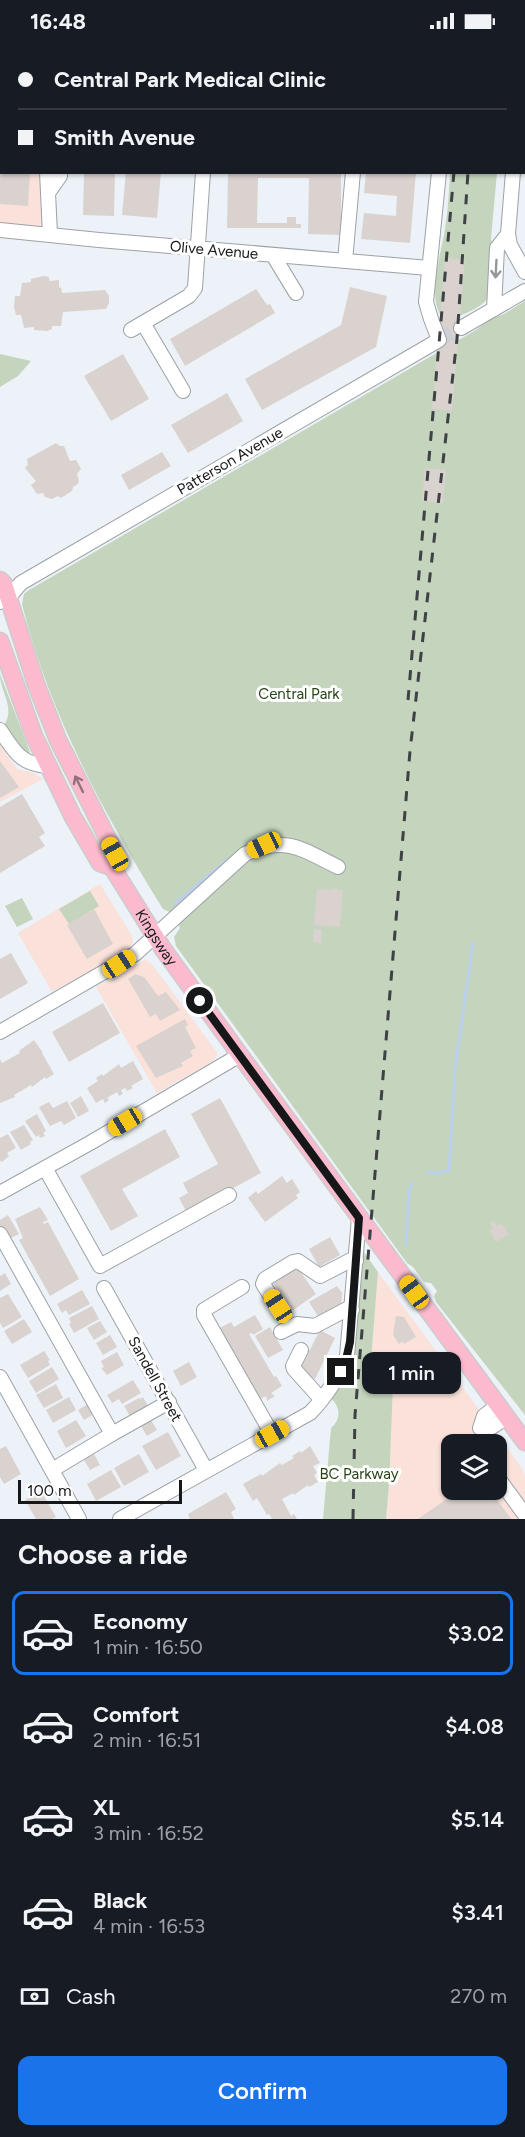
<!DOCTYPE html>
<html lang="en">
<head>
<meta charset="utf-8">
<style>
  body { margin:0; font-family:Figtree,sans-serif; background:#242831; color:#f1f3f6; height:100vh; display:flex; flex-direction:column; font-size:22px; white-space:nowrap }
  * { box-sizing:border-box; margin:0 }
  p { font-size:20px; color:#9ea1a6 }
  .icon { flex:none; width:33px; height:33px; fill:none; stroke:currentColor; stroke-width:2; stroke-linecap:round; stroke-linejoin:round }
  .map { position:relative; height:1477px; overflow:hidden }
  .drawer { display:flex; flex-direction:column; background:#171b24; flex:1 }
  .drawer>* { flex:none }
  .top-card { position:absolute; left:0px; top:0px; width:525px; height:132px; box-shadow:0 2px 4px #0004; display:grid; align-content:center; height:132px; padding:0 18px; background:#171b24 }
  .tools { position:absolute; left:441px; top:1392px; display:grid; gap:12px }
  .tools a { display:grid; place-items:center; width:66px; height:66px; border-radius:12px; background:#171b24; box-shadow:0 2px 4px #0004; font-size:30px }
  .scale { position:absolute; left:18px; bottom:15px; width:164px; box-sizing:border-box; padding-left:6px; border:3px solid #151719; border-top:0; font-size:16px; line-height:21px; white-space:nowrap; color:#151719; -webkit-text-stroke:4px #fefefe; paint-order:stroke }
  .end { position:absolute; width:27px; height:27px; margin:-14px; border:8px solid #151719; background:#fff; box-shadow:0 0 0 3px #fff }
  .from { border-radius:50% }
  .bubble { position:absolute; height:42px; border-radius:12px; background:#171b24; box-shadow:0 2px 4px #0004; font-size:20px; font-weight:600; line-height:42px; text-align:center }
  .car { position:absolute; width:18px; height:36px; margin:-18px -9px; border-radius:8px; box-shadow:0 0 4px 2px #0007; background:linear-gradient(#f5c518 24%,#345 0 40%,#f5c518 0 76%,#345 0 86%,#f5c518 0) }
  .top-card b { display:flex; align-items:center; gap:21px; height:57px; font-size:22px }
  .top-card b+b { border-top:2px solid #363941 }
  .top-card i { width:15px; height:15px; background:#f1f3f6 }
  ul { padding:0; list-style:none }
  li { display:flex; align-items:center; gap:18px; height:84px; margin:0 12px 9px; padding:0 6px; border:3px solid transparent; border-radius:12px }
  li div { flex:1 }
  li b { display:block; font-size:22px }
  li em { font-style:normal; font-weight:600 }
  li.active { border-color:#1a73e8 }
  li>.icon { width:54px; height:54px; stroke-width:1.5 }
  h2 { padding:0 18px; font-size:27px; line-height:72px }
  .pay { display:flex; align-items:center; gap:15px; height:66px; padding:0 18px; font-size:22px }
  .pay p { margin-inline-start:auto }
  .primary-button { display:flex; gap:12px; margin-top:auto; padding:12px 18px }
  .primary-button a { flex:1; height:69px; border-radius:12px; background:#1a73e8; color:#fff; font-size:24px; font-weight:600; line-height:69px; text-align:center }
  .status { display:flex; justify-content:space-between; align-items:center; height:42px; padding:0 30px; background:#171b24; direction:ltr }
  .status svg { height:16px; fill:currentColor }
  .map>svg:first-child { display:block }
  .commercial { fill:#fae1da; fill-rule:evenodd }
  .green { fill:#c4d4bd }
  .lines { fill:none; stroke-linecap:round; stroke-linejoin:round }
  .stream { stroke:#bad0ed; stroke-width:3 }
  .building { fill:#dad2cf }
  .minor-tunnel { stroke:#ccd1d6; stroke-width:14; stroke-dasharray:14 7; stroke-linecap:butt }
  .minor-casing { stroke:#9da2a7; stroke-width:16 }
  .major-casing { stroke:#ccc; stroke-width:19 }
  .minor { stroke:#fff; stroke-width:14 }
  .major { stroke:#fbbacd; stroke-width:16 }
  .rail { stroke:#3f4245; stroke-width:3; stroke-dasharray:10 10; stroke-linecap:butt }
  .oneway { stroke:#969798 }
  .oneway2 { stroke:#94717c }
  .route { stroke:#151719; stroke-width:8 }
  .labels { text-anchor:middle; stroke-width:6; stroke-linejoin:round; paint-order:stroke }
  .street-label { font-size:15px; fill:#151719; stroke:#fefefe }
  .park-label { font-size:15px; fill:#274317; stroke:#fefefe }
</style>
</head>
<body>
<div class="status"><b>16:48</b><svg viewBox="0 0 49 12"><path d="M0 12V9h3v3zM5 12V6h3v6zM10 12V3h3v9zM15 12V0h3v12zM26 1h20v11H26zM47 4h2v5h-2z"/></svg></div>
<div class="map">
<svg width="525" height="1477" viewBox="0 0 525 1477">
  <rect width="100%" height="100%" fill="#ecf2f7"/>
  <g class="commercial">
    <polygon points="0,0 70,0 2,2 2,130 47,131 44,185 0,181"/>
    <polygon points="0,703 17,727 34,731 43,737 0,760"/>
    <polygon points="100,842 132,894 133,901 130,906 52,950 18,891"/>
    <polygon points="145,918 151,921 218,1012 212,1020 157,1051 96,945"/>
    <path d="M378,1230L521,1425L525,1434V1477H386L389,1443L370,1331ZM452,1402H496V1448H452Z"/>
  </g>
  <g class="green">
    <path d="M450,131H497L491,196C493,206 493,248 487,257C481,266 464,271 455,277L441,273C427,255 442,208 445,187C448,168 449,149 450,131Z"/>
    <path d="M525,259V1373L436,1260L434,1254L437,1249L431,1241L424,1240L413,1225L407,1221L176,904L174,895L180,886L172,871L163,867C104,772 49,671 22,562L24,552L29,548L476,288L490,277L504,272Z"/>
    <polygon points="0,312 31,319 18,334 0,345"/>
    <path d="M0,632L30,710L29,711L19,704L4,683C16,667 0,649 0,632Z"/>
    <polygon points="90,849 99,864 69,882 59,867"/>
    <polygon points="22,856 33,877 17,885 5,864"/>
    <path d="M363,1209L378,1230L370,1331L394,1316L389,1443L386,1477H323L331,1386C341,1377 341,1366 331,1356L337,1342Z"/>
  </g>
  <g class="lines">
    <g class="stream">
      <polyline points="175,862 227,818"/>
      <polyline points="428,1130 439,1131 449,1128 455,1027 473,901"/>
      <polyline points="406,1203 409,1149 412,1141"/>
    </g>
  </g>
  <g class="building">
    <polygon points="0,130 30,130 28,164 0,162"/>
    <polygon points="84,130 115,130 114,174 83,173"/>
    <polygon points="126,130 161,130 157,176 122,173"/>
    <polygon points="228,130 341,130 341,193 308,192 309,136 258,136 257,181 287,181 287,175 296,175 296,182 301,182 301,186 227,186"/>
    <polygon points="366,130 416,130 410,201 361,197 364,171 396,174 397,154 364,151"/>
    <polygon points="445,216 465,218 452,369 432,367"/>
    <polygon points="44,234 49,235 49,239 59,238 59,246 61,245 62,251 105,248 109,254 109,261 106,267 63,270 61,284 52,284 52,287 47,289 34,288 34,285 24,286 21,273 16,273 14,265 15,254 20,254 22,241 31,240 31,237"/>
    <polygon points="350,245 387,254 376,305 262,368 245,337 341,283"/>
    <polygon points="256,247 267,263 270,262 275,271 185,324 170,297"/>
    <polygon points="123,312 149,357 111,379 84,334"/>
    <polygon points="227,351 243,379 188,411 171,383"/>
    <polygon points="56,401 60,404 64,404 70,419 76,418 81,427 77,432 79,439 78,442 73,445 72,449 61,456 58,454 52,457 45,455 43,451 37,452 31,443 36,439 25,426 28,423 27,417"/>
    <polygon points="162,410 171,424 129,448 121,433"/>
    <polygon points="425,426 446,428 443,461 422,459"/>
    <polygon points="0,719 19,745 0,756"/>
    <polygon points="22,752 45,791 39,795 45,804 0,831 0,765"/>
    <polygon points="332,846 343,849 340,885 314,883 317,847 332,848"/>
    <polygon points="94,867 113,902 87,917 67,883"/>
    <polygon points="314,887 322,888 321,901 313,900"/>
    <polygon points="11,911 28,941 0,957 0,917"/>
    <polygon points="135,932 144,935 158,954 166,950 180,968 160,979 156,972 150,975 128,937"/>
    <polygon points="103,961 120,991 69,1020 52,990"/>
    <polygon points="185,977 188,983 185,985 196,1006 190,1009 193,1014 181,1021 183,1024 156,1036 136,1004"/>
    <polygon points="34,998 43,1011 42,1011 54,1032 46,1037 45,1035 32,1045 31,1043 14,1053 15,1055 0,1061 0,1017 2,1021 20,1011 19,1009"/>
    <polygon points="133,1019 143,1037 131,1044 133,1046 127,1049 125,1046 121,1048 123,1052 119,1054 117,1050 107,1056 109,1058 105,1061 103,1057 96,1061 87,1046 98,1039 96,1036 102,1032 103,1034 119,1022 121,1026"/>
    <polygon points="81,1054 89,1069 78,1075 70,1061"/>
    <polygon points="220,1056 261,1131 187,1171 179,1156 188,1151 183,1141 218,1122 191,1072"/>
    <polygon points="67,1059 76,1076 64,1083 61,1079 50,1084 39,1065 49,1060 53,1066"/>
    <polygon points="37,1072 46,1089 43,1091 45,1094 40,1096 39,1093 36,1095 25,1079"/>
    <polygon points="24,1083 33,1098 30,1100 31,1102 21,1108 10,1090"/>
    <polygon points="165,1087 180,1115 122,1147 138,1174 111,1189 80,1134"/>
    <polygon points="8,1092 16,1106 7,1111 9,1114 2,1120 0,1119 0,1096"/>
    <polygon points="282,1134 287,1141 292,1137 300,1150 296,1153 298,1156 265,1180 248,1156 256,1149 258,1152"/>
    <polygon points="40,1165 48,1178 43,1180 44,1182 48,1180 79,1237 50,1254 19,1198 23,1196 15,1177"/>
    <polygon points="8,1173 19,1192 7,1198 0,1186 0,1178"/>
    <polygon points="494,1179 497,1184 502,1181 509,1193 496,1200 489,1188 493,1186 490,1181"/>
    <polygon points="330,1195 340,1213 319,1225 309,1207"/>
    <polygon points="297,1225 316,1252 292,1269 273,1241"/>
    <polygon points="5,1231 11,1242 0,1249 0,1234"/>
    <polygon points="337,1244 342,1251 341,1265 319,1276 309,1260"/>
    <polygon points="82,1248 90,1262 69,1273 66,1268 62,1271 57,1262"/>
    <polygon points="8,1252 22,1275 3,1286 0,1281 0,1256"/>
    <polygon points="92,1264 99,1277 74,1291 69,1282 71,1281 69,1276"/>
    <polygon points="255,1273 263,1287 253,1293 252,1291 249,1292 274,1335 276,1334 282,1344 271,1351 275,1354 267,1359 266,1354 257,1359 216,1288 231,1280 234,1285"/>
    <polygon points="396,1274 404,1275 416,1295 404,1302 403,1299 399,1302 393,1293"/>
    <polygon points="24,1277 32,1290 12,1302 4,1289"/>
    <polygon points="100,1279 107,1290 94,1298 87,1286"/>
    <polygon points="270,1285 283,1308 268,1316 255,1294"/>
    <polygon points="320,1288 335,1296 315,1337 299,1329"/>
    <polygon points="110,1293 117,1305 103,1313 96,1301"/>
    <polygon points="44,1309 50,1318 48,1319 50,1323 28,1336 20,1323"/>
    <polygon points="117,1310 124,1323 107,1333 101,1326 104,1325 101,1319"/>
    <polygon points="189,1320 197,1335 181,1344 173,1329"/>
    <polygon points="52,1325 59,1337 36,1351 29,1339"/>
    <polygon points="133,1338 141,1351 122,1362 119,1357 112,1361 107,1353"/>
    <polygon points="56,1342 63,1356 44,1366 36,1353"/>
    <polygon points="69,1355 76,1368 53,1381 46,1368"/>
    <polygon points="143,1355 148,1364 131,1376 124,1364 139,1356 140,1357"/>
    <polygon points="88,1362 94,1372 84,1378 78,1368"/>
    <polygon points="76,1378 86,1394 66,1406 57,1389"/>
    <polygon points="151,1378 157,1388 147,1394 141,1384"/>
    <polygon points="168,1390 181,1414 156,1428 142,1404"/>
    <polygon points="6,1404 21,1432 4,1442 0,1435 0,1407"/>
    <polygon points="310,1404 320,1421 313,1424 317,1431 314,1433 318,1440 309,1445 308,1443 294,1453 293,1451 282,1457 291,1474 294,1472 297,1477 272,1477 269,1472 267,1473 257,1456 253,1459 243,1442 261,1432 262,1434 280,1421 282,1423 294,1416 292,1414 300,1409 301,1411"/>
    <polygon points="94,1412 100,1423 90,1428 84,1418"/>
    <polygon points="139,1412 149,1430 124,1444 114,1426"/>
    <polygon points="111,1428 121,1445 96,1459 87,1442"/>
    <polygon points="460,1448 490,1448 511,1477 418,1477"/>
    <polygon points="41,1449 56,1475 52,1477 36,1477 25,1458"/>
    <polygon points="226,1450 236,1467 231,1470 234,1477 190,1477 188,1472"/>
  </g>
  <g class="lines">
    <polyline class="minor-tunnel" points="439,298 461,286"/>
    <defs>
      <g id="minor">
        <polyline points="453,2 453,0"/>
        <polyline points="524,9 524,0"/>
        <polyline points="47,130 50,192"/>
        <polyline points="513,130 508,192 510,203 525,230"/>
        <polyline points="48,151 60,134 60,130"/>
        <polyline points="0,188 99,198 429,226"/>
        <polyline points="273,213 296,251"/>
        <polyline points="345,219 353,130"/>
        <polyline points="494,267 497,206 508,192"/>
        <polyline points="143,281 183,349"/>
        <polyline points="461,286 525,249"/>
        <polyline points="131,288 189,254 195,246 203,130"/>
        <polyline points="0,560 9,555 21,541 439,298 431,277 426,260 439,130"/>
        <path d="M0,688C15,710 20,722 48,724"/>
        <path d="M0,990L135,912L245,812C286,793 301,807 338,825"/>
        <polyline points="45,1126 100,1224 229,1153"/>
        <polyline points="0,1151 90,1101 240,1013"/>
        <polyline points="0,1192 112,1392 169,1360"/>
        <polyline points="242,1245 204,1268 204,1273 272,1392"/>
        <polyline points="104,1246 206,1428"/>
        <polyline points="277,1264 263,1242 265,1237 293,1220 298,1219 320,1234 351,1218 356,1219"/>
        <polyline points="281,1290 297,1282 315,1284 347,1267 352,1268"/>
        <polyline points="301,1308 293,1324 294,1327 321,1357"/>
        <polyline points="0,1335 79,1477"/>
        <polyline points="498,1363 484,1374 480,1386 492,1385 507,1375"/>
        <polyline points="52,1428 112,1392"/>
        <polyline points="496,1433 525,1473"/>
        <path d="M120,1477L310,1371C323,1358 342,1331 347,1314L359,1176"/>
      </g>
      <g id="major">
        <polyline points="0,538 4,542 36,642 58,698 115,811 112,825"/>
        <path id="s1" d="M0,599L34,694L73,775L100,821L112,825L163,907L240,1013L525,1400"/>
      </g>
    </defs>
    <use href="#minor" class="minor-casing"/>
    <use href="#major" class="major-casing"/>
    <use href="#minor" class="minor"/>
    <use href="#major" class="major"/>
    <g class="rail">
      <polyline points="465,2 465,0"/>
      <polyline points="476,2 476,0"/>
      <polyline points="408,658 454,130"/>
      <polyline points="353,1477 355,1373 410,709 457,297 468,130"/>
    </g>
  </g>
  <defs><path id="oneway-shaft" d="M-6 0H5M1.5-3L5.5 0L1.5 3" fill="none" stroke-width="1.6" stroke-linecap="round" stroke-linejoin="round" transform="scale(1.5)"/></defs>
  <use class="oneway" href="#oneway-shaft" transform="translate(496 227) rotate(93)"/>
  <use class="oneway2" href="#oneway-shaft" transform="translate(79 742) rotate(-116)"/>
  <g class="lines">
    <polyline class="route" points="200,959 359,1176 350,1300 345,1322 341,1330"/>
  </g>
  <g class="labels">
    <g class="street-label">
      <text transform="translate(214 208) rotate(5)" y="5">Olive Avenue</text>
      <text transform="translate(230 419) rotate(-30)" y="5">Patterson Avenue</text>
      <text dy="5" stroke="none"><textPath href="#s1" startOffset="340">Kingsway</textPath></text>
      <text transform="translate(155 1337) rotate(61)" y="5">Sandell Street</text>
    </g>
    <g class="park-label">
      <text x="299" y="657">Central Park</text>
      <text x="359" y="1437">BC Parkway</text>
    </g>
  </g>
</svg>
<div class="tools">
<a><svg class="icon" aria-label="layers" viewBox="0 0 24 24"><path d="M12 4l9 5-9 5-9-5zM3 14l9 5 9-5"/></svg></a>
</div>
<div class="scale">100 m</div>
<i class="end from" style="left:200px;top:959px"></i>
<i class="end" style="left:341px;top:1330px"></i>
<div class="bubble" style="left:362px;top:1310px;width:99px">1 min</div>
<i class="car" style="left:264px;top:803px;rotate:245deg"></i>
<i class="car" style="left:115px;top:812px;rotate:331deg"></i>
<i class="car" style="left:119px;top:922px;rotate:57deg"></i>
<i class="car" style="left:125px;top:1080px;rotate:239deg"></i>
<i class="car" style="left:414px;top:1250px;rotate:324deg"></i>
<i class="car" style="left:278px;top:1264px;rotate:327deg"></i>
<i class="car" style="left:272px;top:1392px;rotate:61deg"></i>
<div class="top-card">
<b><i class="from"></i>Central Park Medical Clinic</b>
<b><i></i>Smith Avenue</b>
</div>
</div>
<section class="drawer">
<h2>Choose a ride</h2>
<ul>
<li class="active"><svg class="icon" aria-label="car" viewBox="0 0 24 24"><path d="M5 17H2v-5l4-1 3-4h7l3 4 3 1v5h-3M9 17h6M6 11h13"/><circle cx="7" cy="17" r="2"/><circle cx="17" cy="17" r="2"/></svg><div><b>Economy</b><p>1 min · 16:50</p></div><em>$3.02</em></li>
<li><svg class="icon" aria-label="car" viewBox="0 0 24 24"><path d="M5 17H2v-5l4-1 3-4h7l3 4 3 1v5h-3M9 17h6M6 11h13"/><circle cx="7" cy="17" r="2"/><circle cx="17" cy="17" r="2"/></svg><div><b>Comfort</b><p>2 min · 16:51</p></div><em>$4.08</em></li>
<li><svg class="icon" aria-label="car" viewBox="0 0 24 24"><path d="M5 17H2v-5l4-1 3-4h7l3 4 3 1v5h-3M9 17h6M6 11h13"/><circle cx="7" cy="17" r="2"/><circle cx="17" cy="17" r="2"/></svg><div><b>XL</b><p>3 min · 16:52</p></div><em>$5.14</em></li>
<li><svg class="icon" aria-label="car" viewBox="0 0 24 24"><path d="M5 17H2v-5l4-1 3-4h7l3 4 3 1v5h-3M9 17h6M6 11h13"/><circle cx="7" cy="17" r="2"/><circle cx="17" cy="17" r="2"/></svg><div><b>Black</b><p>4 min · 16:53</p></div><em>$3.41</em></li>
</ul>
<div class="pay"><svg class="icon" aria-label="cash" viewBox="0 0 24 24"><path d="M3 7h18v10H3z"/><circle cx="12" cy="12" r="2"/></svg>Cash<p>270 m</p></div>
<div class="primary-button"><a>Confirm</a></div>
</section>
</body>
</html>
